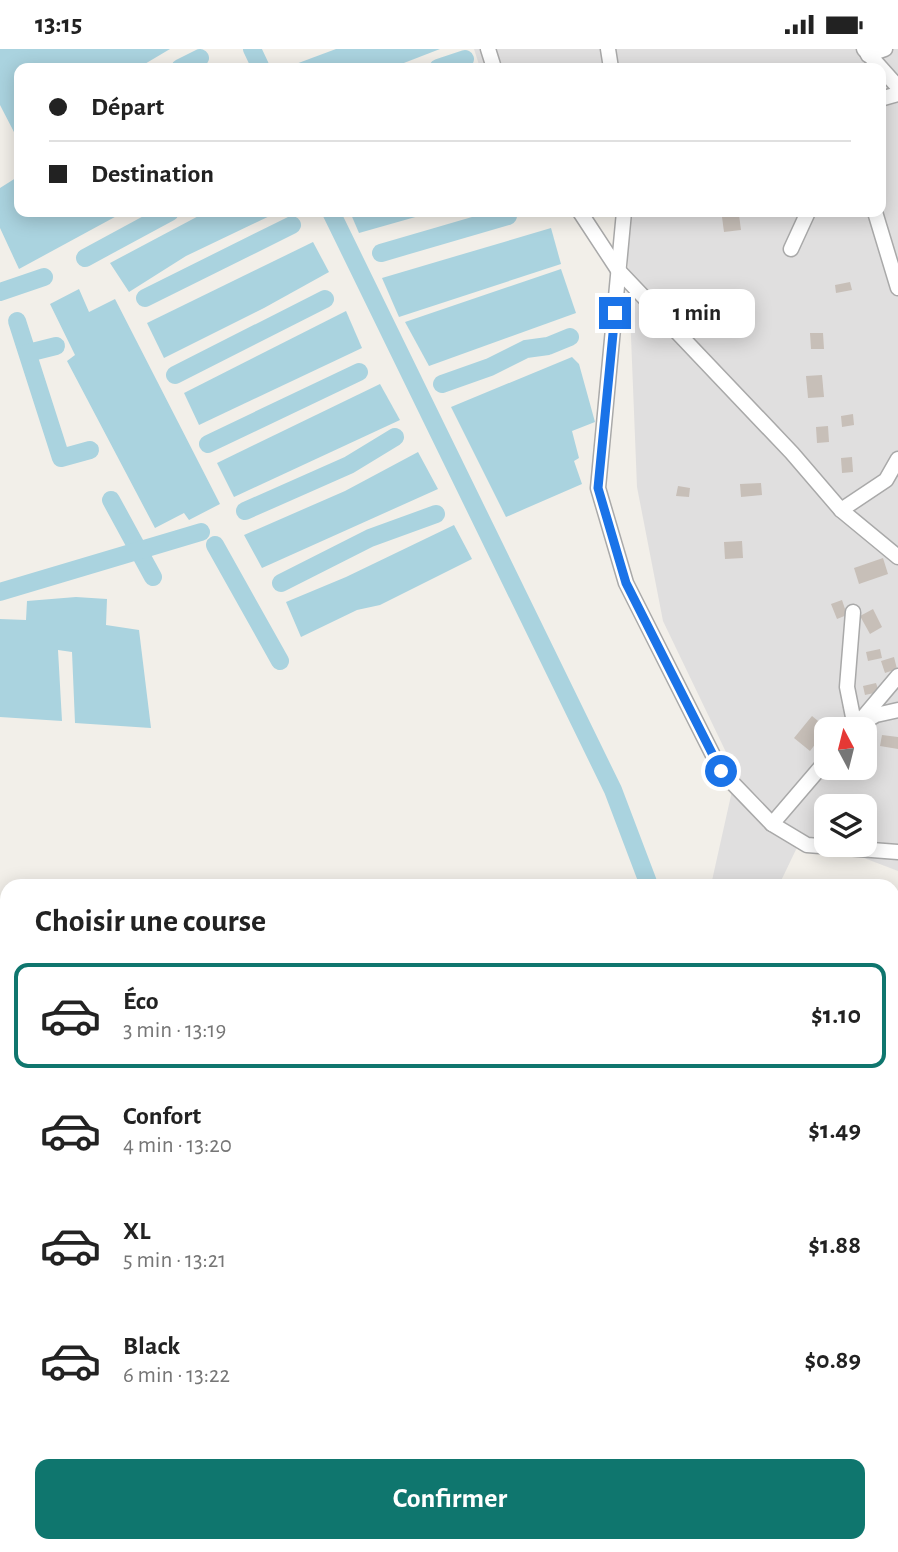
<!DOCTYPE html>
<html lang="fr">
<head>
<meta charset="utf-8">
<style>
  body { margin:0; font-family:"Alegreya Sans",sans-serif; background:#f6f6f6; color:#222; height:100vh; display:flex; flex-direction:column; font-size:26px; white-space:nowrap }
  * { box-sizing:border-box; margin:0 }
  p { font-size:23px; color:#767676 }
  .icon { flex:none; width:38px; height:38px; fill:none; stroke:currentColor; stroke-width:2; stroke-linecap:round; stroke-linejoin:round }
  .map { position:relative; flex:1; overflow:hidden }
  .details { position:absolute; left:0px; top:830px; width:900px; height:674px; display:flex; flex-direction:column; background:#fff; border-radius:21px 21px 0 0; box-shadow:0 4px 18px #0003 }
  .details>* { flex:none }
  .hud { position:absolute; left:14px; top:14px; width:872px; height:154px; border-radius:14px; box-shadow:0 4px 18px #0003; display:grid; align-content:center; height:154px; padding:0 35px; background:#fff }
  .needle { width:46px; rotate:353deg }
  .buttons { position:absolute; left:814px; top:668px; display:grid; gap:14px }
  .buttons a { display:grid; place-items:center; width:63px; height:63px; border-radius:14px; background:#fff; box-shadow:0 4px 18px #0003; font-size:35px }
  .end { position:absolute; width:32px; height:32px; margin:-16px; border:9px solid #1a73e8; background:#fff; box-shadow:0 0 0 4px #fff }
  .from { border-radius:50% }
  .bubble { position:absolute; height:49px; border-radius:14px; background:#fff; box-shadow:0 4px 18px #0003; font-size:23px; font-weight:700; line-height:49px; text-align:center }
  .hud b { display:flex; align-items:center; gap:24px; height:66px; font-size:26px }
  .hud b+b { border-top:2px solid #e0e0e0 }
  .hud i { width:18px; height:18px; background:#222 }
  ul { padding:0; list-style:none }
  li { display:flex; align-items:center; gap:21px; height:105px; margin:0 14px 10px; padding:0 21px; border:4px solid transparent; border-radius:14px }
  li div { flex:1 }
  li b { display:block; font-size:26px }
  li em { font-style:normal; font-weight:700 }
  li.active { border-color:#0f766e }
  li>.icon { width:63px; height:63px; stroke-width:1.5 }
  h2 { padding:0 35px; font-size:32px; line-height:84px }
  .button { display:flex; gap:14px; margin-top:auto; padding:14px 35px }
  .button a { flex:1; height:80px; border-radius:14px; background:#0f766e; color:#fff; font-size:28px; font-weight:700; line-height:80px; text-align:center }
  .status { display:flex; justify-content:space-between; align-items:center; height:49px; padding:0 35px; background:#fff; direction:ltr }
  .status svg { height:19px; fill:currentColor }
  .map>svg:first-child { display:block }
  .residential { fill:#e0dfdf; fill-rule:evenodd }
  .sand { fill:#fff1ba }
  .water { fill:#aad3df }
  .lines { fill:none; stroke-linecap:round; stroke-linejoin:round }
  .canal { stroke:#aad3df; stroke-width:18 }
  .building { fill:#c7bfb8 }
  .street-casing { stroke:#a9a9a9; stroke-width:17 }
  .street { stroke:#fff; stroke-width:14 }
  .route { stroke:#1a73e8; stroke-width:9 }
</style>
</head>
<body>
<div class="status"><b>13:15</b><svg viewBox="0 0 49 12"><path d="M0 12V9h3v3zM5 12V6h3v6zM10 12V3h3v9zM15 12V0h3v12zM26 1h20v11H26zM47 4h2v5h-2z"/></svg></div>
<div class="map">
<svg width="898" height="1503" viewBox="0 0 898 1503">
  <rect width="100%" height="100%" fill="#f2efe9"/>
  <g class="residential">
    <path d="M474,0H898V822L830,796H864V758H826V795L803,786L779,836H711L736,724L663,572L637,438L626,163H880V19H480ZM826,681H864V719H826Z"/>
    <polygon points="0,871 7,871 7,994 0,992"/>
  </g>
  <polygon class="sand" points="893,1031 898,1032 898,1461 892,1457"/>
  <g class="water">
    <polygon points="0,0 170,0 138,19 19,19 19,83 15,85 0,56"/>
    <polygon points="336,0 440,0 391,19 285,19"/>
    <polygon points="19,127 19,163 124,163 19,220 0,179 0,139"/>
    <polygon points="206,163 278,163 186,207 129,243 110,214"/>
    <polygon points="350,163 433,163 359,184"/>
    <polygon points="551,179 561,215 399,268 382,229"/>
    <polygon points="313,193 329,223 264,259 164,309 147,274"/>
    <polygon points="561,220 576,264 429,317 405,273"/>
    <polygon points="79,240 89,263 115,250 220,455 189,471 184,464 155,479 67,312 75,306 50,255"/>
    <polygon points="346,262 362,299 199,376 184,344"/>
    <polygon points="572,308 579,315 595,373 572,382 579,409 574,412 582,435 506,468 451,358"/>
    <polygon points="380,335 400,371 234,448 217,414"/>
    <polygon points="418,403 438,440 262,519 244,486 345,442"/>
    <polygon points="454,476 472,510 380,556 357,561 301,588 286,553 346,528"/>
    <polygon points="76,548 107,550 106,576 139,581 151,679 75,674 72,603 58,601 62,672 0,668 0,570 26,571 27,552"/>
    <polygon points="0,1002 7,1005 7,1496 848,1496 854,1503 0,1503"/>
  </g>
  <g class="lines">
    <g class="canal">
      <polyline points="252,0 261,19"/>
      <polyline points="180,19 200,9"/>
      <polyline points="438,19 465,10"/>
      <polyline points="331,163 613,741 649,836"/>
      <polyline points="381,204 508,167"/>
      <polyline points="85,209 170,163"/>
      <polyline points="0,243 44,228"/>
      <polyline points="145,249 292,176"/>
      <polyline points="17,272 61,409 90,401"/>
      <polyline points="28,304 56,297"/>
      <polyline points="175,326 325,250"/>
      <polyline points="442,335 490,318 526,300 548,297 570,288"/>
      <polyline points="208,395 359,323"/>
      <polyline points="111,451 153,528"/>
      <polyline points="245,462 349,416 395,388"/>
      <polyline points="215,496 280,612"/>
      <polyline points="281,534 370,489 436,465"/>
      <polyline points="0,543 201,483"/>
      <polyline points="0,863 7,863"/>
    </g>
  </g>
  <g class="building">
    <polygon points="739,166 741,181 724,183 722,168"/>
    <polygon points="850,233 852,241 836,244 835,236"/>
    <polygon points="810,284 823,284 824,300 811,300"/>
    <polygon points="822,326 824,348 808,349 806,327"/>
    <polygon points="853,365 854,376 842,378 841,367"/>
    <polygon points="828,377 829,393 817,394 816,378"/>
    <polygon points="852,408 853,423 842,424 841,409"/>
    <polygon points="761,434 762,446 741,448 740,435"/>
    <polygon points="678,437 690,439 689,448 676,447"/>
    <polygon points="742,492 743,509 725,510 724,493"/>
    <polygon points="883,509 888,525 859,535 854,519"/>
    <polygon points="842,551 847,566 837,570 831,555"/>
    <polygon points="873,560 882,578 870,585 860,567"/>
    <polygon points="880,600 882,609 868,612 866,603"/>
    <polygon points="894,608 897,620 885,624 881,612"/>
    <polygon points="876,634 879,643 865,646 863,637"/>
    <polygon points="812,667 829,681 826,681 810,702 794,689"/>
    <polygon points="882,686 898,688 898,700 880,697"/>
    <polygon points="0,937 7,938 6,954 0,953"/>
  </g>
  <g class="lines">
    <defs>
      <g id="street">
        <polyline points="488,0 494,19"/>
        <polyline points="608,0 611,19"/>
        <polyline points="864,0 898,38"/>
        <polyline points="868,6 885,0"/>
        <polyline points="880,50 898,45"/>
        <polyline points="580,163 618,221 792,404 841,461 898,508"/>
        <polyline points="624,163 598,439 626,534 721,722 772,775 807,796 898,803"/>
        <polyline points="875,163 898,239"/>
        <polyline points="791,200 808,163"/>
        <polyline points="841,461 886,431 898,410"/>
        <polyline points="853,563 847,638 855,678"/>
        <polyline points="862,674 876,666 898,661"/>
        <polyline points="855,678 898,627"/>
        <polyline points="772,775 826,712"/>
        <polyline points="0,987 7,990"/>
        <polyline points="892,1020 898,1021"/>
      </g>
    </defs>
    <use href="#street" class="street-casing"/>
    <use href="#street" class="street"/>
  </g>
  <g class="lines">
    <polyline class="route" points="615,264 598,439 626,534 721,722"/>
  </g>
</svg>
<div class="buttons">
<a><svg class="needle" viewBox="-14 -14 28 28"><path d="M0-13l5 13h-10z" fill="#e53935"/><path d="M0 13l5-13h-10z" fill="#767676"/></svg></a>
<a><svg class="icon" aria-label="layers" viewBox="0 0 24 24"><path d="M12 4l9 5-9 5-9-5zM3 14l9 5 9-5"/></svg></a>
</div>
<i class="end from" style="left:721px;top:722px"></i>
<i class="end" style="left:615px;top:264px"></i>
<div class="bubble" style="left:639px;top:240px;width:116px">1 min</div>
<div class="hud">
<b><i class="from"></i>Départ</b>
<b><i></i>Destination</b>
</div>
<section class="details">
<h2>Choisir une course</h2>
<ul>
<li class="active"><svg class="icon" aria-label="car" viewBox="0 0 24 24"><path d="M5 17H2v-5l4-1 3-4h7l3 4 3 1v5h-3M9 17h6M6 11h13"/><circle cx="7" cy="17" r="2"/><circle cx="17" cy="17" r="2"/></svg><div><b>Éco</b><p>3 min · 13:19</p></div><em>$1.10</em></li>
<li><svg class="icon" aria-label="car" viewBox="0 0 24 24"><path d="M5 17H2v-5l4-1 3-4h7l3 4 3 1v5h-3M9 17h6M6 11h13"/><circle cx="7" cy="17" r="2"/><circle cx="17" cy="17" r="2"/></svg><div><b>Confort</b><p>4 min · 13:20</p></div><em>$1.49</em></li>
<li><svg class="icon" aria-label="car" viewBox="0 0 24 24"><path d="M5 17H2v-5l4-1 3-4h7l3 4 3 1v5h-3M9 17h6M6 11h13"/><circle cx="7" cy="17" r="2"/><circle cx="17" cy="17" r="2"/></svg><div><b>XL</b><p>5 min · 13:21</p></div><em>$1.88</em></li>
<li><svg class="icon" aria-label="car" viewBox="0 0 24 24"><path d="M5 17H2v-5l4-1 3-4h7l3 4 3 1v5h-3M9 17h6M6 11h13"/><circle cx="7" cy="17" r="2"/><circle cx="17" cy="17" r="2"/></svg><div><b>Black</b><p>6 min · 13:22</p></div><em>$0.89</em></li>
</ul>
<div class="button"><a>Confirmer</a></div>
</section>
</div>
</body>
</html>
